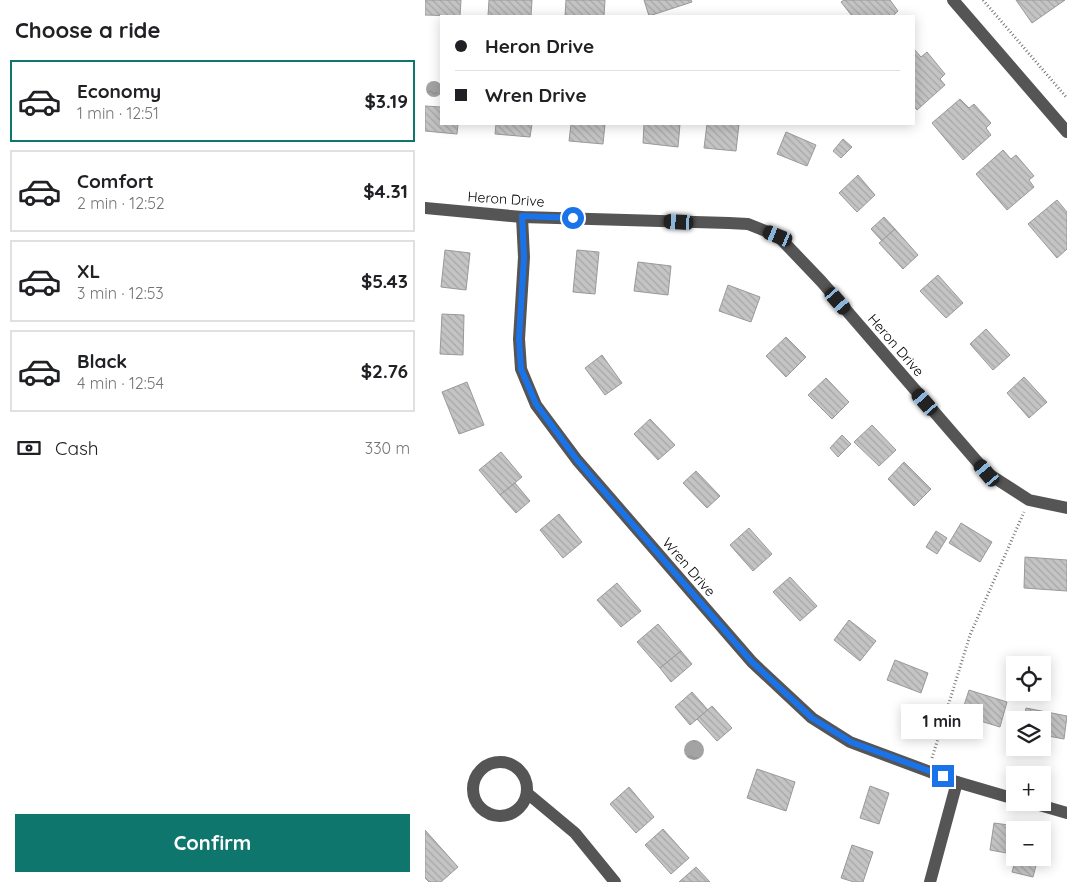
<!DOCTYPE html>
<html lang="en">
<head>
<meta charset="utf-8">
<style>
  body { margin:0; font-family:Quicksand,sans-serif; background:#f2f2f2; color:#202124; height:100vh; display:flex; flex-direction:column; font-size:19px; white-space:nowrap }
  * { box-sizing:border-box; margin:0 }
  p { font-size:16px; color:#757577 }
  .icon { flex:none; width:28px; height:28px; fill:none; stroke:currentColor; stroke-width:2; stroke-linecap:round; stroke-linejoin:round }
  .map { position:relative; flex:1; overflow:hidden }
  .drawer { display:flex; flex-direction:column; background:#fff; width:425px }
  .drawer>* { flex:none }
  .top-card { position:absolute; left:15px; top:15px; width:475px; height:110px; border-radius:0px; box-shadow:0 2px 12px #0003; display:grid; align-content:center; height:110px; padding:0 15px; background:#fff }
  .controls { position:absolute; left:581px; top:656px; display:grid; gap:10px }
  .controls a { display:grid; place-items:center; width:45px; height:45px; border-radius:0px; background:#fff; box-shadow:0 2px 12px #0003; font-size:25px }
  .end { position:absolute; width:22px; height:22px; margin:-11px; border:6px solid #1a73e8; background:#fff; box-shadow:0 0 0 2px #fff }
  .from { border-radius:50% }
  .bubble { position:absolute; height:35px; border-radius:0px; background:#fff; box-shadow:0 2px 12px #0003; font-size:16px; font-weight:700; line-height:35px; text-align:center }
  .car { position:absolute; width:15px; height:30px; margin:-15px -8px; border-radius:6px; box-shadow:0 0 4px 1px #0007; background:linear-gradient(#222 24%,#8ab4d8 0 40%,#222 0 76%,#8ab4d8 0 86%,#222 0) }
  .top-card b { display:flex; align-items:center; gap:18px; height:48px; font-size:19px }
  .top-card b+b { border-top:1px solid #e0e0e0 }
  .top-card i { width:12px; height:12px; background:#202124 }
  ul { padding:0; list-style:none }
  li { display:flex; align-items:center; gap:15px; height:82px; margin:0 10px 8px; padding:0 5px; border:2px solid #e0e0e0; border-radius:0px }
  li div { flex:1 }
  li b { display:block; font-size:19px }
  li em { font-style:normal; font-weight:700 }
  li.current { border-color:#0f766e }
  li>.icon { width:45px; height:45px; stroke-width:1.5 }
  h2 { padding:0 15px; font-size:22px; line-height:60px }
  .pay { display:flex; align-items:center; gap:12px; height:55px; padding:0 15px; font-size:19px }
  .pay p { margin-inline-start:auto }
  .button { display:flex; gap:10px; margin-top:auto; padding:10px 15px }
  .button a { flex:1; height:58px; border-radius:0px; background:#0f766e; color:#fff; font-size:20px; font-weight:700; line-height:58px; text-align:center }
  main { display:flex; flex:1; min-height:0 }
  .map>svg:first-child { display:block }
  .water { fill:url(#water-ripples) }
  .building { fill:url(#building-back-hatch); stroke:#999 }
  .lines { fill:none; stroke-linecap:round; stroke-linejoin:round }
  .path { stroke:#777; stroke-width:3; stroke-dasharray:1 2.5; stroke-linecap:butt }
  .minor { stroke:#555; stroke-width:12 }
  .route { stroke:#1a73e8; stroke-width:6 }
  .labels { text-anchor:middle; stroke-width:4; stroke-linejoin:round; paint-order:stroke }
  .street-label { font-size:14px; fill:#000; stroke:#fff }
</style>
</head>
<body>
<main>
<section class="drawer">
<h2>Choose a ride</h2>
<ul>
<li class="current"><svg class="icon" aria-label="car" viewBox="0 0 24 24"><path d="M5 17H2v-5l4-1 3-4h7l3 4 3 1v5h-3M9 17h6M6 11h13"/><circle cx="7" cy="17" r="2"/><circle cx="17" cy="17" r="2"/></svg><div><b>Economy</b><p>1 min · 12:51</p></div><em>$3.19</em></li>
<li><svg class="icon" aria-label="car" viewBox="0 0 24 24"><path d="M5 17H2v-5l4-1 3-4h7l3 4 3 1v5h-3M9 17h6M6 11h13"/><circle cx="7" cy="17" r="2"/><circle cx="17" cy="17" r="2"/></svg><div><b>Comfort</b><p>2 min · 12:52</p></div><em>$4.31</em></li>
<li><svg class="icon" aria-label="car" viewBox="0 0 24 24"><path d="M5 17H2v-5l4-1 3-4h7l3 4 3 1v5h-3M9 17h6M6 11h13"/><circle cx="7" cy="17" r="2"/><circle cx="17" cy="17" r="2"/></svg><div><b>XL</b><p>3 min · 12:53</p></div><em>$5.43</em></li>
<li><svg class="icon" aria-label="car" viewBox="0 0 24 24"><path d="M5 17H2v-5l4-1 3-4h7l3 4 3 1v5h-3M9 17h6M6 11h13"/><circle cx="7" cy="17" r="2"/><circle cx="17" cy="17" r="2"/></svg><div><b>Black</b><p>4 min · 12:54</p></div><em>$2.76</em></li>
</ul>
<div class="pay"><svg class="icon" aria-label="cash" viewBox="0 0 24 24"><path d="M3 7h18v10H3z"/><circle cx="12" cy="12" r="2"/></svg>Cash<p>330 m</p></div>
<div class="button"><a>Confirm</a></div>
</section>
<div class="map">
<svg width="642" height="882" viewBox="0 0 642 882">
  <defs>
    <pattern id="water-ripples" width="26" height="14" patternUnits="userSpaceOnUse" patternTransform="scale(1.25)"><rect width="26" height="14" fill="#a3a3a3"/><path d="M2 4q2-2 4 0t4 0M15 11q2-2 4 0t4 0" fill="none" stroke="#8b8b8b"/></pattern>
    <pattern id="building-back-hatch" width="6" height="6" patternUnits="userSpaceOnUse" patternTransform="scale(1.25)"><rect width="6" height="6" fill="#c4c4c4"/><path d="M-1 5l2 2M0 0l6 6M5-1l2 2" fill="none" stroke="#a7a7a7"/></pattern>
  </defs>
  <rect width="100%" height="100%" fill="#fff"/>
  <g class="water">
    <circle cx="9" cy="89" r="8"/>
    <circle cx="269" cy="750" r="10"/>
  </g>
  <g class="building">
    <polygon points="0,0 36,0 35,16 0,15"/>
    <polygon points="64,0 107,0 106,16 63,16"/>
    <polygon points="141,0 180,0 179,16 140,16"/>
    <polygon points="219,0 266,0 267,2 224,16"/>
    <polygon points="419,0 465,0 473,11 468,16 427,16 416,2"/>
    <polygon points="591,0 640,0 607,23"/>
    <polygon points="489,49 496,57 502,52 520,74 515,79 520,85 492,110 489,106"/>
    <polygon points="535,99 544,108 549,104 566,123 561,128 566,135 538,160 507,123"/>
    <polygon points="0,106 16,107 16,124 33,124 32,134 0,131"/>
    <polygon points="71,124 107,124 105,137 70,134"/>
    <polygon points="146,124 180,124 178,144 144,141"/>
    <polygon points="219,124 255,124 253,147 218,143"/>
    <polygon points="282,124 314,124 311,151 279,148"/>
    <polygon points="361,132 391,145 382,166 352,154"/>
    <polygon points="418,139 427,147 416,158 408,151"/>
    <polygon points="578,150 586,159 591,155 609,176 604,180 609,187 582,210 551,174"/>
    <polygon points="433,175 450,195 432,212 414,193"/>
    <polygon points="632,200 642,212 642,249 632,258 603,224"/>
    <polygon points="459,217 470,229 457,241 446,229"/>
    <polygon points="470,229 493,255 478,269 454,243"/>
    <polygon points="20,250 45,253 41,290 16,287"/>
    <polygon points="152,250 174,252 170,294 148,292"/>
    <polygon points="213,262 246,266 243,295 209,291"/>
    <polygon points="513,275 538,303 521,318 495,291"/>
    <polygon points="303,285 335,297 326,322 294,311"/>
    <polygon points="17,314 39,315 38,355 15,354"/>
    <polygon points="561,329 585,355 568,370 545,344"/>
    <polygon points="361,337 381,357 361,377 341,356"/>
    <polygon points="177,355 197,383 180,395 160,368"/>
    <polygon points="599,377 622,402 604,418 582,393"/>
    <polygon points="401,378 424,402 407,419 383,395"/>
    <polygon points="42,382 59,425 34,434 17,392"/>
    <polygon points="225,419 250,445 233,460 209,434"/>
    <polygon points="447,425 471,450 454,466 429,442"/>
    <polygon points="417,435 426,444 413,457 405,448"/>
    <polygon points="76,452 97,477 75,495 54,470"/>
    <polygon points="479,462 506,489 489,506 463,479"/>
    <polygon points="271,471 295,496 282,508 258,483"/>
    <polygon points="90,483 105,501 91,513 75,495"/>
    <polygon points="134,514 157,542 138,558 115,530"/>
    <polygon points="536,523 567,542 555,562 524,543"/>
    <polygon points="324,528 347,554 328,571 305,545"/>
    <polygon points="511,531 522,538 512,554 501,547"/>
    <polygon points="600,557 642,560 642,591 599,588"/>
    <polygon points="365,577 392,606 375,621 348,592"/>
    <polygon points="192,583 216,611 196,627 172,600"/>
    <polygon points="424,620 451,641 435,661 409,640"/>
    <polygon points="233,624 256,651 235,668 212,642"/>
    <polygon points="256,651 267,664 246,682 235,668"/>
    <polygon points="470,660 503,673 496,693 462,680"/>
    <polygon points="544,690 582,702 575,727 536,715"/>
    <polygon points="267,692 283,710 265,725 250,707"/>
    <polygon points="287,706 307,728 292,741 272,719"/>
    <polygon points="601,708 642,716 639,739 618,735 618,720 599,720"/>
    <polygon points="332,769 370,782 361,811 322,798"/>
    <polygon points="445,786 464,793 454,824 435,818"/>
    <polygon points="204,787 229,817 211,833 185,804"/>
    <polygon points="569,823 591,826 587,854 565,850"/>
    <polygon points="238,829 264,858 246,874 220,845"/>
    <polygon points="0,830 33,867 16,882 4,882 0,878"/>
    <polygon points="427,845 448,852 438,882 429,882 416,878"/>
    <polygon points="591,858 613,858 608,877 587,872"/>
    <polygon points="271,867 285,882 254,882"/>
  </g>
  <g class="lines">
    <g class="path">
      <polyline points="558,0 642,98"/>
      <polyline points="507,758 545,635 599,512"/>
    </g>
    <g class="minor">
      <polyline points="528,0 642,132"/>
      <polyline points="0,208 97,217 304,223 323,224 353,236 396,281 562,473 604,500 642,508"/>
      <polyline points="97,217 99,257 94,339 96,369 111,405 152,460 327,662 387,718 425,742 532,782 590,799"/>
      <circle cx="75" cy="789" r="27"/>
      <polyline points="102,793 150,833 190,882"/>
      <polyline points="604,802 642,813"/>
      <polyline points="505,882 532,782"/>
    </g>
  </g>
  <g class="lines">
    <polyline class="route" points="148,218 97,216 99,257 94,339 96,369 111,404 152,460 327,662 387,718 426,742 518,776"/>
  </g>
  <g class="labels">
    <g class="street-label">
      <text transform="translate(81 199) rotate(4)" y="5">Heron Drive</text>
      <text transform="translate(471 345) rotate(49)" y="5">Heron Drive</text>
      <text transform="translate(264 567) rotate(49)" y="5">Wren Drive</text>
    </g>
  </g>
</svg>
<div class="controls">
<a><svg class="icon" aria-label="locate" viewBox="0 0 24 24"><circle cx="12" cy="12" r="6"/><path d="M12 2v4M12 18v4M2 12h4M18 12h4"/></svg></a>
<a><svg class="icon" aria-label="layers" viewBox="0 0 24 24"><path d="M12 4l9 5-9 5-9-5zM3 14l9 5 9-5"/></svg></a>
<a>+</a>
<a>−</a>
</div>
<i class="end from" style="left:148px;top:218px"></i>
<i class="end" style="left:518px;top:776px"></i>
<div class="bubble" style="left:476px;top:704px;width:82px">1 min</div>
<i class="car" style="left:254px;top:222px;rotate:273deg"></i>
<i class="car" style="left:353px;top:236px;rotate:292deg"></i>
<i class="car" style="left:413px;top:301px;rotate:139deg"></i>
<i class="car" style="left:500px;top:402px;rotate:319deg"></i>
<i class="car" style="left:562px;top:473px;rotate:320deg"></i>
<div class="top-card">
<b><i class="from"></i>Heron Drive</b>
<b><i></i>Wren Drive</b>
</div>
</div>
</main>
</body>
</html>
